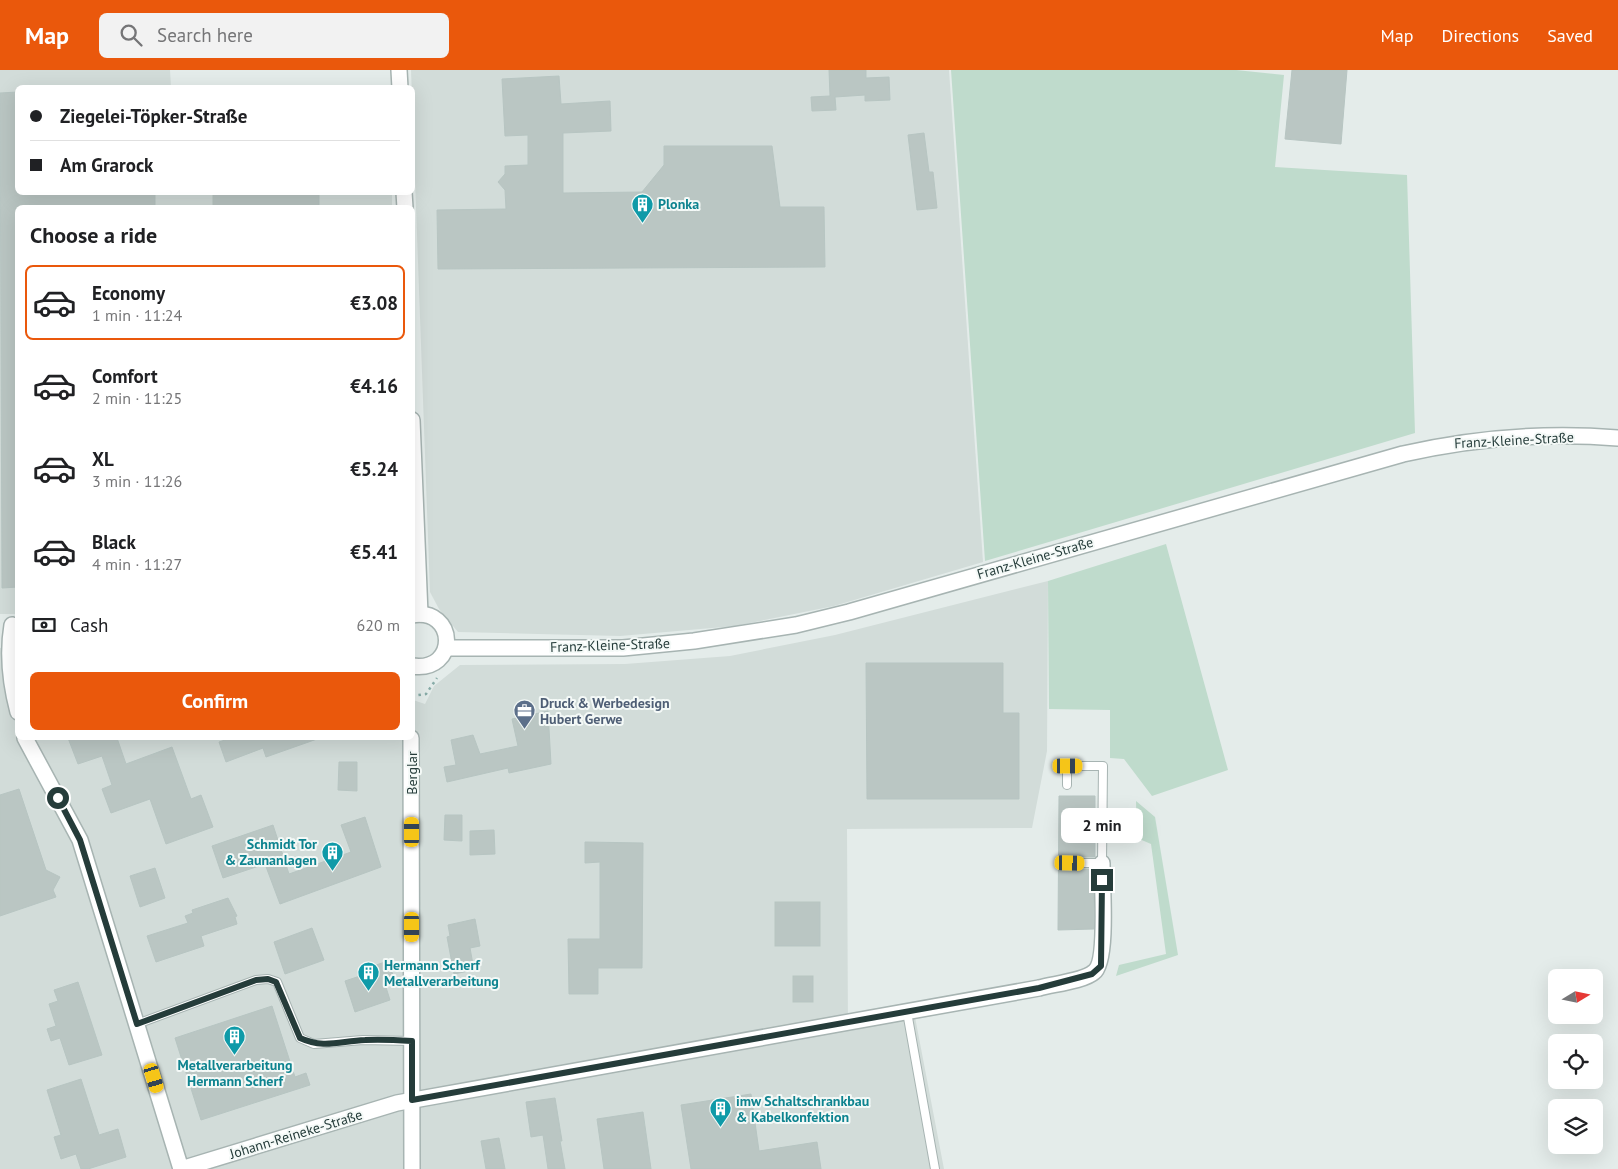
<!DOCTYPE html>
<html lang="en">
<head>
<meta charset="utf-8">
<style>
  body { margin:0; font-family:"PT Sans",sans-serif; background:#f2f2f2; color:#202124; height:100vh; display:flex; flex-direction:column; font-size:19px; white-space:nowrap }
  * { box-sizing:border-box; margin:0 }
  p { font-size:16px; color:#757577 }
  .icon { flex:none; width:28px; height:28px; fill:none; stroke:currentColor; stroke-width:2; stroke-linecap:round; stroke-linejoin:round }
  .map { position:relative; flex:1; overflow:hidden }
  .drawer { position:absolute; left:15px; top:135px; width:400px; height:535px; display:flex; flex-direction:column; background:#fff; border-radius:8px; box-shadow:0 5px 20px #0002 }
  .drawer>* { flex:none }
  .top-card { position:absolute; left:15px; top:15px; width:400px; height:110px; border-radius:8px; box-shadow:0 5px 20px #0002; display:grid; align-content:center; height:110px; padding:0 15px; background:#fff }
  .needle { width:32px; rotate:80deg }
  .tools { position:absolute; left:1548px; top:899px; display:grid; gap:10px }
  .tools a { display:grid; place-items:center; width:55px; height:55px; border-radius:8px; background:#fff; box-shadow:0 5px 20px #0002; font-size:25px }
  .end { position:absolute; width:22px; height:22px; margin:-11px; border:6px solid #253c3a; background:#fff; box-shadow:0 0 0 2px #fff }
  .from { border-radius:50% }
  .bubble { position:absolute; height:35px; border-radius:8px; background:#fff; box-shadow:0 5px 20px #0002; font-size:16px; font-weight:700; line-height:35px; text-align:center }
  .car { position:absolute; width:15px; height:30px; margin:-15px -8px; border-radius:6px; box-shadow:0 0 4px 1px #0007; background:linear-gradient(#f5c518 24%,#345 0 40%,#f5c518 0 76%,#345 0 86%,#f5c518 0) }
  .top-card b { display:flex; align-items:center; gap:18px; height:48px; font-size:19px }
  .top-card b+b { border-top:1px solid #e0e0e0 }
  .top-card i { width:12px; height:12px; background:#202124 }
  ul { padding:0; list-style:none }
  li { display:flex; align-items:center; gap:15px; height:75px; margin:0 10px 8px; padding:0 5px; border:2px solid transparent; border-radius:8px }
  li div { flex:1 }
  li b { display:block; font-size:19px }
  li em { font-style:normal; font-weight:700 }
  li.active { border-color:#ea580c }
  li>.icon { width:45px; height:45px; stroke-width:1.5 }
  h2 { padding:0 15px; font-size:22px; line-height:60px }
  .pay { display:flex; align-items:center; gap:12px; height:55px; padding:0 15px; font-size:19px }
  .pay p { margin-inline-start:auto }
  .action { display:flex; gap:10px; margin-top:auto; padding:10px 15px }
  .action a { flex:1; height:58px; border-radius:8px; background:#ea580c; color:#fff; font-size:20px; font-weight:700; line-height:58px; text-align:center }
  header { display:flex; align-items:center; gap:30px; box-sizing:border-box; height:70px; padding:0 25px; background:#ea580c; color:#fff }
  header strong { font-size:24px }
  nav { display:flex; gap:28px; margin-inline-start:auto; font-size:18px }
  .search { width:350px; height:45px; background:#f2f2f2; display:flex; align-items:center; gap:12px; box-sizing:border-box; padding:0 18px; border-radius:8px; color:#757577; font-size:19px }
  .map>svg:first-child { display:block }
  .built { fill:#d2dcd9 }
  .green { fill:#bfdbcc }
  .building { fill:#bac6c3; stroke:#b7c5c2 }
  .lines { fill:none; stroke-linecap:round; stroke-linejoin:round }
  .lane-casing { stroke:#a7b4b2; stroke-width:10 }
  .street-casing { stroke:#a7b4b2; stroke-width:18 }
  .path { stroke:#88aca8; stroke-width:2.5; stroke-dasharray:2.5 4; stroke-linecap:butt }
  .lane { stroke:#fff; stroke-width:8 }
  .street { stroke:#fff; stroke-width:15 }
  .route { stroke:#253c3a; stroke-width:6 }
  .labels { text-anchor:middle; stroke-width:4; stroke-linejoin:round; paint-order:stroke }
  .culture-label { font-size:14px; font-weight:bold; fill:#0d838f; stroke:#f4f9f7; text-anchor:start }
  .street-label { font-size:14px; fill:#253c3a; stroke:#f4f9f7 }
  .service-label { font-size:14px; font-weight:bold; fill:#4e5e75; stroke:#f4f9f7; text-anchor:start }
</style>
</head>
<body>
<header>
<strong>Map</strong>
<div class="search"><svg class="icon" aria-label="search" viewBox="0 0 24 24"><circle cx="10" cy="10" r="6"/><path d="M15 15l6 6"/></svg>Search here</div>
<nav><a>Map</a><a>Directions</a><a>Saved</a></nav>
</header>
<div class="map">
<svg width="1618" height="1099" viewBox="0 0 1618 1099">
  <rect width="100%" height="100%" fill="#e4ecea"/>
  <g class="built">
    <polygon points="0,0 170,0 171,17 18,18 18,122 392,123 392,138 18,138 18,544 0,544"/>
    <polygon points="411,0 949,0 983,492 834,536 735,556 620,566 458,562 439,539 430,522"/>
    <polygon points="1048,511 1047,681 1032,758 847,759 848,961 915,947 944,1099 0,1099 0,578 17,578 18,668 412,668 413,630 425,634 434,616 460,595 625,594 730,586 835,565"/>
  </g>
  <g class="green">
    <polygon points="951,0 1236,0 1284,5 1275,97 1407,105 1415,363 985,491"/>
    <polygon points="1166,474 1228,700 1152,726 1124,689 1110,688 1110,640 1049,639 1048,511"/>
    <polygon points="1136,731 1155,747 1178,885 1116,906 1119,895 1166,884 1151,774 1137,768"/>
  </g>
  <g class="building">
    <polygon points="829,0 866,0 866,8 889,7 890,30 865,31 865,25 835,27 836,40 812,41 811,27 830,26"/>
    <polygon points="1292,0 1347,0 1341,74 1285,69"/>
    <polygon points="559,6 561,34 610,31 611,61 563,63 563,123 642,122 664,95 664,76 772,76 780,137 824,137 825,197 438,199 437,140 506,139 505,120 498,112 505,104 505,96 528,95 528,65 505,66 502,9"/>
    <polygon points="18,22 18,122 155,122 155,138 18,138 18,517 2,518 0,23"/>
    <polygon points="924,63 929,102 933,102 937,138 917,140 908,65"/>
    <rect x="213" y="122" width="106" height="16"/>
    <polygon points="866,593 1003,593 1003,643 1019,643 1019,729 867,729"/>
    <polygon points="548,641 551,694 509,703 508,698 447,712 444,697 456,695 451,670 473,665 480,684 518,676 512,649"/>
    <polygon points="68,668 117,668 126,694 172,677 191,729 201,725 213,757 166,774 150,729 111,743 102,719 112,715 102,686 78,694"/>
    <polygon points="231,668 316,668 317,669 266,687 263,678 226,692 219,672"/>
    <polygon points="339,692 357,692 357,721 338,720"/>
    <polygon points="19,719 46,800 60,807 53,820 56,827 0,846 0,725"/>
    <polygon points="1059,726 1095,726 1095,787 1070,787 1064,793 1070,799 1093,799 1094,859 1058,860"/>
    <polygon points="445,745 462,745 462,771 444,770"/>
    <polygon points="365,747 381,797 280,834 265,794 223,808 212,776 273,755 289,804 351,782 341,755"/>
    <polygon points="494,760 495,784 470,785 470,761"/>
    <polygon points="585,772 643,773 642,898 598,898 598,924 569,924 568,869 600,869 600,792 585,793"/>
    <polygon points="155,798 165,828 140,837 130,806"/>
    <polygon points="228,828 237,846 235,847 237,854 201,866 204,876 156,892 147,866 188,853 185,846 193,843 192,840"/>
    <rect x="775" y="832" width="45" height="44"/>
    <polygon points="475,849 480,876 470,878 474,900 454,904 447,867 450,866 448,855"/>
    <polygon points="312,858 324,890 285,904 274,872"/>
    <polygon points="388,891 394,908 384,911 390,930 355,942 345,911 375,901 373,896"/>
    <rect x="793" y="906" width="20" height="26"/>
    <polygon points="78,912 102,985 69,995 60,968 51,971 47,959 56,956 49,934 58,931 54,920"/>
    <polygon points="272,936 295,1007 306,1003 310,1015 201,1050 175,968"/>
    <polygon points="81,1009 99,1065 118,1059 126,1087 88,1099 81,1099 76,1084 61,1089 54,1067 61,1065 47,1020"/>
    <polygon points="751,1024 759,1081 817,1072 821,1099 691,1099 681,1035"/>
    <polygon points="555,1028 562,1071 560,1071 565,1099 548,1099 543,1065 531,1067 526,1032"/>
    <polygon points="643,1042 651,1099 604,1099 597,1049"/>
    <polygon points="499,1068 505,1099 486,1099 481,1071"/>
  </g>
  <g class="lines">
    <defs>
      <g id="lane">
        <polyline points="1067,715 1067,696 1103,696 1102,793 1070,793"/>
        <polyline points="907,942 935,1099"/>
        <polyline points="137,954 256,910 268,909 277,912 300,968 314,974 363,970 412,971"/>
      </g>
      <g id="street">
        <polyline points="399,0 400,18"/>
        <polyline points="404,122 405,138"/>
        <polyline points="412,350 420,544"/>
        <path d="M412,545C457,537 459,603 412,596"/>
        <path d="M12,555C7,585 10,612 18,642"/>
        <path d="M446,578H623L694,571L796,555L849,542L1403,384C1474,368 1545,362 1618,368"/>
        <polyline points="25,668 80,770 181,1099"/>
        <polyline points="411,668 412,1099"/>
        <path d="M181,1099L397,1033L1039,918C1053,914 1084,911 1094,902C1108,892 1102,813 1102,793"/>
      </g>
    </defs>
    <use href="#lane" class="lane-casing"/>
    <use href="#street" class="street-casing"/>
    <polyline class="path" points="412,626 426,624 437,608"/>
    <use href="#lane" class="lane"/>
    <use href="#street" class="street"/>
  </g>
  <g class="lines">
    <path class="route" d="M58,728L80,770L137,954L256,910L268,909L276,912L300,968C324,979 340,971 365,970C381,969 397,970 412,971V1030L1039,918L1092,904L1101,896L1102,810"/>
  </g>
  <defs>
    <symbol id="building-pin" viewBox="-11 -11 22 30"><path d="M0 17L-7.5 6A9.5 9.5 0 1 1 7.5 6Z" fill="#0f9aa8" stroke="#f4f9f7"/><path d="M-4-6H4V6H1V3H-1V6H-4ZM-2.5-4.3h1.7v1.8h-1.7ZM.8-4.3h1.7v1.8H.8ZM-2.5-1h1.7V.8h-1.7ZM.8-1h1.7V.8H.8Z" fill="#fff"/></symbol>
    <symbol id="office-pin" viewBox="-11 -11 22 30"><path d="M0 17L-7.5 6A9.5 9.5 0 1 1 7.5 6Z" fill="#5c6f8a" stroke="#f4f9f7"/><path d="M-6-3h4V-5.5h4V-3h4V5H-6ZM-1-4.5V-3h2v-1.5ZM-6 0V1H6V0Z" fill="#fff"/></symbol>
  </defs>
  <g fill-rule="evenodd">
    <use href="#building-pin" x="630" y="122" width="25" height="34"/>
    <use href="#office-pin" x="512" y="628" width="25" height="34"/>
    <use href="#building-pin" x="320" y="770" width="25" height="34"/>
    <use href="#building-pin" x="356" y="890" width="25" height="34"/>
    <use href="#building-pin" x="222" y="954" width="25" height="34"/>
    <use href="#building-pin" x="708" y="1026" width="25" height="34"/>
  </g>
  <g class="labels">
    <g class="culture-label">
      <text x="658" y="139">Plonka</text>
      <text x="317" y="779" text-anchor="end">Schmidt Tor<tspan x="317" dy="16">&amp; Zaunanlagen</tspan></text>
      <text x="384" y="900">Hermann Scherf<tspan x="384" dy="16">Metallverarbeitung</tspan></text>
      <text x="235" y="1000" text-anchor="middle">Metallverarbeitung<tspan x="235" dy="16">Hermann Scherf</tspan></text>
      <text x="736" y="1036">imw Schaltschrankbau<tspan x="736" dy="16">&amp; Kabelkonfektion</tspan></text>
    </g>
    <g class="street-label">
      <text transform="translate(1514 370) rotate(-3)" y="5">Franz-Kleine-Straße</text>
      <text transform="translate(1035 488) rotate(-16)" y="5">Franz-Kleine-Straße</text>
      <text transform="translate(610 575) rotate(-2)" y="5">Franz-Kleine-Straße</text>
      <text transform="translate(412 703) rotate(-90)" y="5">Berglar</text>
      <text transform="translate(296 1064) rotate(-17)" y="5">Johann-Reineke-Straße</text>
    </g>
    <g class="service-label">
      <text x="540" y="638">Druck &amp; Werbedesign<tspan x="540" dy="16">Hubert Gerwe</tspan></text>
    </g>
  </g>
</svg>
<div class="tools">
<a><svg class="needle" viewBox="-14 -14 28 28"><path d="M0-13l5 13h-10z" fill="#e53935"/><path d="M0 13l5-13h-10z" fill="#757577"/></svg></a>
<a><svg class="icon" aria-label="locate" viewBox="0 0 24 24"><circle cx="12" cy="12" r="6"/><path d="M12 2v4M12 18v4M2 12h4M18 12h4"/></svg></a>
<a><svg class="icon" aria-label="layers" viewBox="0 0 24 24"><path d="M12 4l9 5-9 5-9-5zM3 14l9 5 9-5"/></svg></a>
</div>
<i class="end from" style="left:58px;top:728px"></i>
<i class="end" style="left:1102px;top:810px"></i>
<div class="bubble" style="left:1061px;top:738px;width:82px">2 min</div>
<i class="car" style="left:1068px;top:696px;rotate:90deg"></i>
<i class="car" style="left:412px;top:762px;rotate:0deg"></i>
<i class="car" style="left:1070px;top:793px;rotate:91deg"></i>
<i class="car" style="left:412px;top:857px;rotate:180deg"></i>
<i class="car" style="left:154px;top:1008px;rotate:163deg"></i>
<div class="top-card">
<b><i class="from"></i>Ziegelei-Töpker-Straße</b>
<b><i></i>Am Grarock</b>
</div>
<section class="drawer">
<h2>Choose a ride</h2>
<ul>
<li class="active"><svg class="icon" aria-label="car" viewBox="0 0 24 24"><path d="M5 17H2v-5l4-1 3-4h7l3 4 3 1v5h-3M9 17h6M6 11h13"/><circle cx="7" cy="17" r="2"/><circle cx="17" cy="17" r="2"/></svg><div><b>Economy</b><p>1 min · 11:24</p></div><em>€3.08</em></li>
<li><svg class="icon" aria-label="car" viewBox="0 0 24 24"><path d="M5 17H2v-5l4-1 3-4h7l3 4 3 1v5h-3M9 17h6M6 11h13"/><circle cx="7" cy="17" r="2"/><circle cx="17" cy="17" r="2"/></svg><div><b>Comfort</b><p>2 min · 11:25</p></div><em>€4.16</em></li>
<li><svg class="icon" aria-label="car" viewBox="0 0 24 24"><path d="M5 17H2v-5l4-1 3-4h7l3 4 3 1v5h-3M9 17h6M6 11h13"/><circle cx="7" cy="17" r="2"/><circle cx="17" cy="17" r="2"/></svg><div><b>XL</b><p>3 min · 11:26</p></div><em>€5.24</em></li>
<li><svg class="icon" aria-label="car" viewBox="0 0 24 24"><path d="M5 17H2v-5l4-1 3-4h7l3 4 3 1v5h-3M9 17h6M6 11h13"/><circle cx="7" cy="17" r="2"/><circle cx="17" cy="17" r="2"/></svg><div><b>Black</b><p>4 min · 11:27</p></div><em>€5.41</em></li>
</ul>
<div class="pay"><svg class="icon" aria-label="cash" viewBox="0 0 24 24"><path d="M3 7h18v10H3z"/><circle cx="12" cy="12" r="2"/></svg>Cash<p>620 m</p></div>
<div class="action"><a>Confirm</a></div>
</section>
</div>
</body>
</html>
